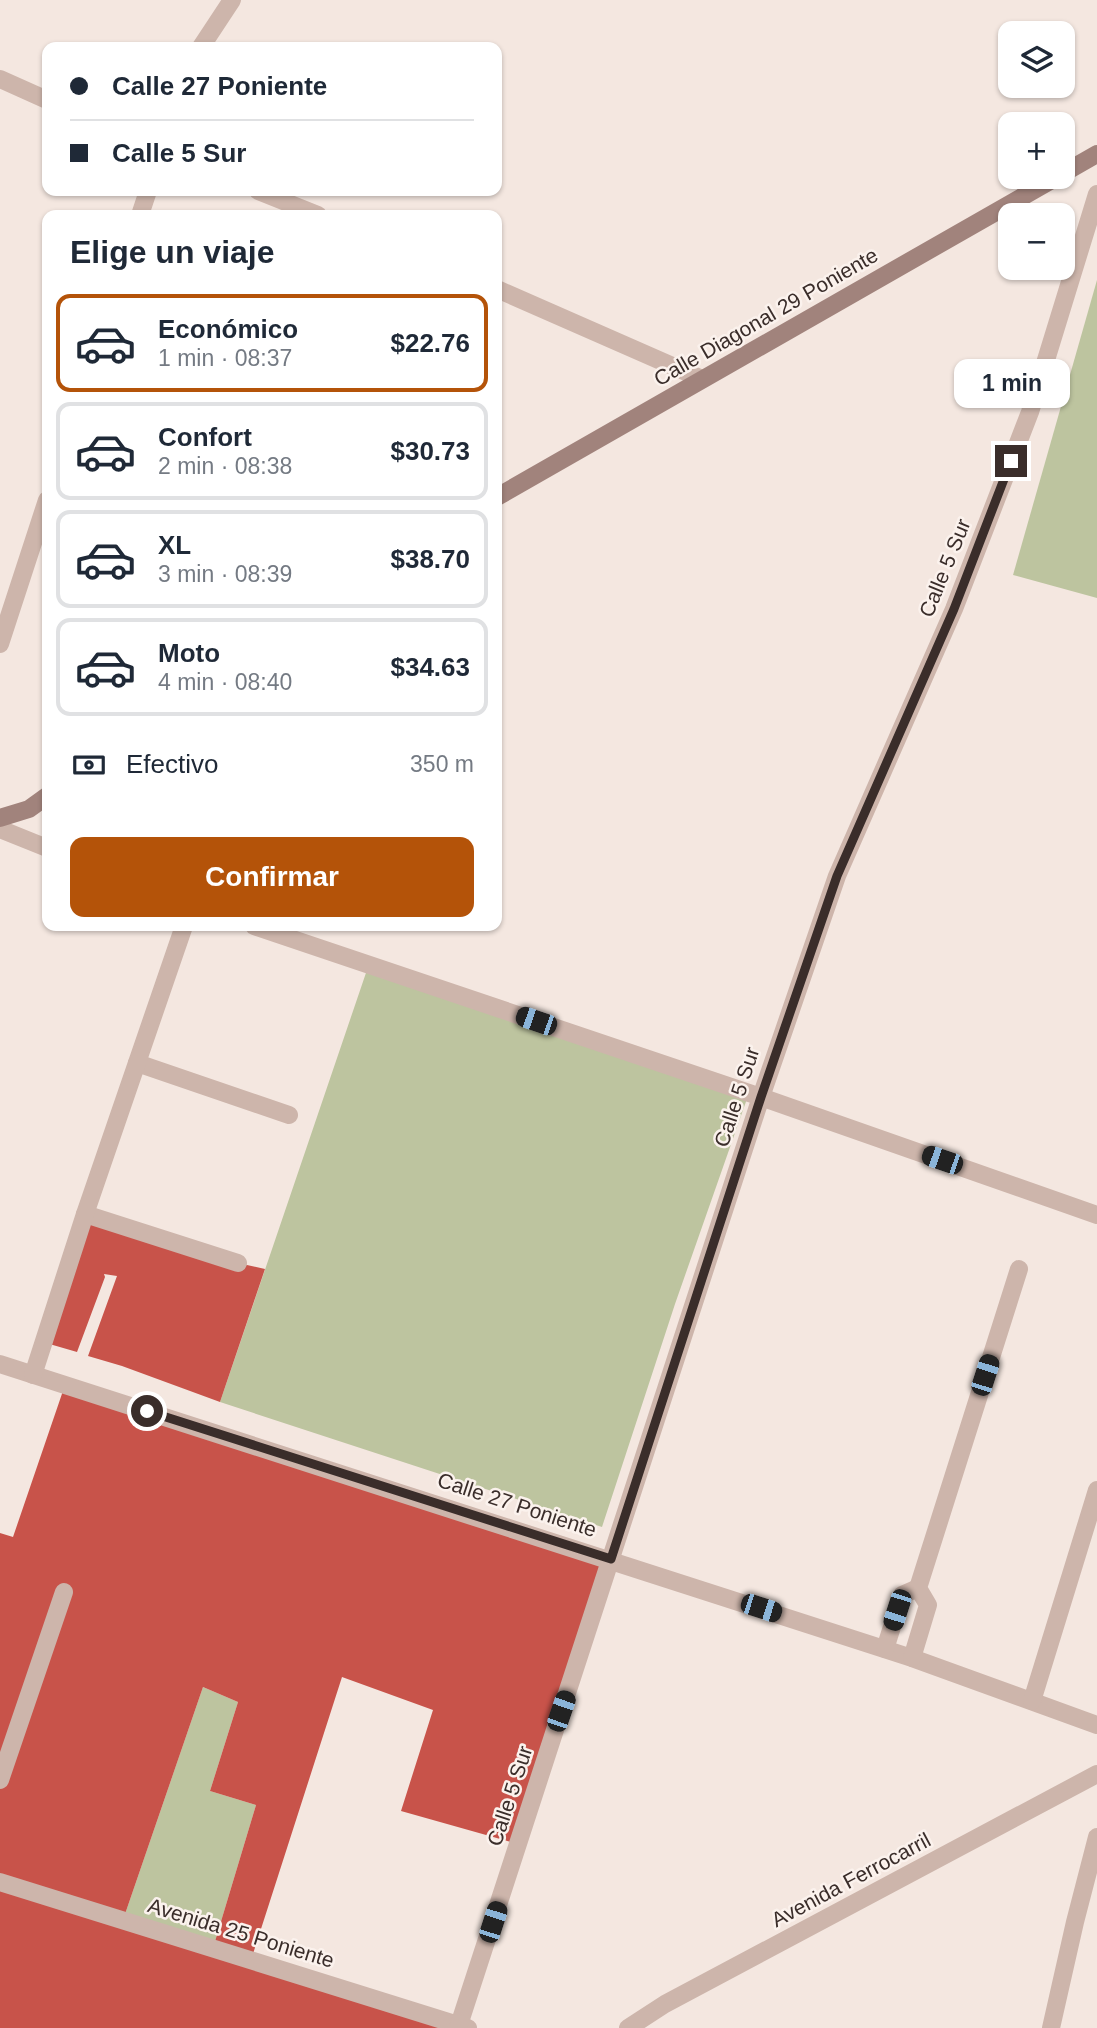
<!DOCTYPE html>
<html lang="es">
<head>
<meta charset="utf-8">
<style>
  body { margin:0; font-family:Helvetica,sans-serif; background:#f2f2f3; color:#1f2937; height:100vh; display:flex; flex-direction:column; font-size:26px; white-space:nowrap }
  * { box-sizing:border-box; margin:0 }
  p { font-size:23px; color:#747a83 }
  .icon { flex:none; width:38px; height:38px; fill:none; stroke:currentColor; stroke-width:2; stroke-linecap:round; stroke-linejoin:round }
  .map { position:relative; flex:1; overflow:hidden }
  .panel { position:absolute; left:42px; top:210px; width:460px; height:721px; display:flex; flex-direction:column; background:#fff; border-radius:14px; box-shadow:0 2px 5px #0004 }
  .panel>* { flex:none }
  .hud { position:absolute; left:42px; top:42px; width:460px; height:154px; border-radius:14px; box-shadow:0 2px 5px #0004; display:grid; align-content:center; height:154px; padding:0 28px; background:#fff }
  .controls { position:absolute; left:998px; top:21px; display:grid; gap:14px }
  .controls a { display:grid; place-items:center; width:77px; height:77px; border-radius:14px; background:#fff; box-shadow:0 2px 5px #0004; font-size:35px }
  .end { position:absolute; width:32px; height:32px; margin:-16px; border:9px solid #3a2d2a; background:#fff; box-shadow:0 0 0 4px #fff }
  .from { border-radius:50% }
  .bubble { position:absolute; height:49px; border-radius:14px; background:#fff; box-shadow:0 2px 5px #0004; font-size:23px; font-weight:800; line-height:49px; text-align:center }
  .car { position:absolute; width:21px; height:42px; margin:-21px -10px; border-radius:9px; box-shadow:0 0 5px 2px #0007; background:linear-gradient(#222 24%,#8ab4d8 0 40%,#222 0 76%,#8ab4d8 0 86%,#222 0) }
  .hud b { display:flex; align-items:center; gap:24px; height:66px; font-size:26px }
  .hud b+b { border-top:2px solid #e0e1e3 }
  .hud i { width:18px; height:18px; background:#1f2937 }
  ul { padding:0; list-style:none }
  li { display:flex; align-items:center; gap:21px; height:98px; margin:0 14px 10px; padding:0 14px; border:4px solid #e0e1e3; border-radius:14px }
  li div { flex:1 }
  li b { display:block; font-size:26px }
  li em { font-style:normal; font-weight:800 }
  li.current { border-color:#b45309 }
  li>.icon { width:63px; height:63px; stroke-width:1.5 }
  h2 { padding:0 28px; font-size:32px; line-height:84px }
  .pay { display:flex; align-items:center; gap:18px; height:77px; padding:0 28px; font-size:26px }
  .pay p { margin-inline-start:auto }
  .button { display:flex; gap:14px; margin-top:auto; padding:14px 28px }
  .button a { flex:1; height:80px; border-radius:14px; background:#b45309; color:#fff; font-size:28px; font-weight:800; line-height:80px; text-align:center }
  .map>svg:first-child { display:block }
  .green { fill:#bdc49f }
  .building { fill:#c8534a; fill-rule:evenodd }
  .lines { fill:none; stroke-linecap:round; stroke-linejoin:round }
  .street { stroke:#cdb5ab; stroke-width:18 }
  .secondary { stroke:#a1837c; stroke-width:18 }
  .route { stroke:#3a2d2a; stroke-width:9 }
  .labels { text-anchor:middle; stroke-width:5; stroke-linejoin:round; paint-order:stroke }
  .street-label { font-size:21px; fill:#3a2d2a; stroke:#fbf2ed }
</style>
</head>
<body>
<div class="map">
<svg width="1097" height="2028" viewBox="0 0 1097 2028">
  <rect width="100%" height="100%" fill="#f4e7e0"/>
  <g class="green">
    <polygon points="1097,280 1097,598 1013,575"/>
    <polygon points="369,964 749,1093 675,1304 602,1527 220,1402"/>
    <polygon points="203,1687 238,1702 210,1791 256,1805 213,1948 123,1920"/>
  </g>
  <g class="building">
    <polygon points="85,1214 238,1263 265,1269 220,1402 122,1366 88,1356 117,1276 104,1274 105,1277 77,1352 46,1343"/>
    <path d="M65,1385L611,1559L518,1844L401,1811L433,1710L342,1677L251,1960L458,2028H0V1533L13,1537ZM203,1687L238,1702L210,1791L256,1805L213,1948L123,1920Z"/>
  </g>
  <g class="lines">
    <g class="street">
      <polyline points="201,47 232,0"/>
      <polyline points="0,79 47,100"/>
      <polyline points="258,191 318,215"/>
      <polyline points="140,215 148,191"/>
      <polyline points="497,289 702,379"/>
      <polyline points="0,644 47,500"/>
      <polyline points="0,829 47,848"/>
      <polyline points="254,926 761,1097 1097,1215"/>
      <polyline points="137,1063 289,1115"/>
      <polyline points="85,1214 238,1263"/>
      <polyline points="0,1364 912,1658 1097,1725"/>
      <polyline points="33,1375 85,1214 184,926"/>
      <polyline points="885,1649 902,1595 918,1588"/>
      <polyline points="912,1658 928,1605 918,1588 1019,1269"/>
      <polyline points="1032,1701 1097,1490"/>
      <polyline points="0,1780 64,1592"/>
      <polyline points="0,1882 468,2028"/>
      <polyline points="458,2028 761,1097 837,876 954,609 1030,412 1097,194"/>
      <polyline points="628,2028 665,2004 1097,1774"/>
      <polyline points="1051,2028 1075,1922 1097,1837"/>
    </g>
    <g class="secondary">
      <polyline points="1062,174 1097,154"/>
      <polyline points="497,497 1057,177"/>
      <polyline points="0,818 29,809 47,796"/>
    </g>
  </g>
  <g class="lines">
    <polyline class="route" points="147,1411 611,1559 761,1097 837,876 954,609 1011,461"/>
  </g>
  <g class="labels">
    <g class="street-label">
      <text transform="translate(766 317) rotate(-30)" y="7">Calle Diagonal 29 Poniente</text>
      <text transform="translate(945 568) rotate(-68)" y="7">Calle 5 Sur</text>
      <text transform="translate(737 1097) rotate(-72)" y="7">Calle 5 Sur</text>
      <text transform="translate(517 1505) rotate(18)" y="7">Calle 27 Poniente</text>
      <text transform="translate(510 1796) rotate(-72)" y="7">Calle 5 Sur</text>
      <text transform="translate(851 1880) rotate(-28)" y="7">Avenida Ferrocarril</text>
      <text transform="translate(241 1933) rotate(17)" y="7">Avenida 25 Poniente</text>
    </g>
  </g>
</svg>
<div class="controls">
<a><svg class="icon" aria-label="layers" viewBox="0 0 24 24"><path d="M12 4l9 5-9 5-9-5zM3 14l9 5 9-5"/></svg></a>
<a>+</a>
<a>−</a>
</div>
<i class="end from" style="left:147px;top:1411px"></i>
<i class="end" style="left:1011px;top:461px"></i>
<div class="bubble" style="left:954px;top:359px;width:116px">1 min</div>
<i class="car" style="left:536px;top:1021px;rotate:289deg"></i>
<i class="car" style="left:942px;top:1160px;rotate:289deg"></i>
<i class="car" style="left:985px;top:1375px;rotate:18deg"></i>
<i class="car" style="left:761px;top:1608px;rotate:108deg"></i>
<i class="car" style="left:897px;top:1610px;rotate:198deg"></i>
<i class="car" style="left:561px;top:1711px;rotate:19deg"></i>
<i class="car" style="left:493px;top:1922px;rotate:18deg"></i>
<div class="hud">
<b><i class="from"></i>Calle 27 Poniente</b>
<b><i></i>Calle 5 Sur</b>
</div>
<section class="panel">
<h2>Elige un viaje</h2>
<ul>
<li class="current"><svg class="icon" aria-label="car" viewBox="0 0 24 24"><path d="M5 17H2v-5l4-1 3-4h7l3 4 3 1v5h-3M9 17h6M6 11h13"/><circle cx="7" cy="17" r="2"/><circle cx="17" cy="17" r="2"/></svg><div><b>Económico</b><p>1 min · 08:37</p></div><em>$22.76</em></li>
<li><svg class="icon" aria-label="car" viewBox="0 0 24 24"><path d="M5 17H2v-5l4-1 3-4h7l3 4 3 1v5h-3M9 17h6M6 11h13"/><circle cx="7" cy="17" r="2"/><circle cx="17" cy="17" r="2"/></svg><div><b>Confort</b><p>2 min · 08:38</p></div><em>$30.73</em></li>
<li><svg class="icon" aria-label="car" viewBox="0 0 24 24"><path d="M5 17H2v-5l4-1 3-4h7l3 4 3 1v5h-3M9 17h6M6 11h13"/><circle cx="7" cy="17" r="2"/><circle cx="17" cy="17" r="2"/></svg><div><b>XL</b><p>3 min · 08:39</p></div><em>$38.70</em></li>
<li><svg class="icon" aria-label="car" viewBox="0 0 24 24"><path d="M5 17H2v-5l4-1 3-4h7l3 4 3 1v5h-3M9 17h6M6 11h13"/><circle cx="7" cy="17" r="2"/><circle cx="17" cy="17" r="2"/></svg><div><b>Moto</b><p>4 min · 08:40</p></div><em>$34.63</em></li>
</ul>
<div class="pay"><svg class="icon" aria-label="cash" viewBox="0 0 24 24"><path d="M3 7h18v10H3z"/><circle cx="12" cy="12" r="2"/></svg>Efectivo<p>350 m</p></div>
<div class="button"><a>Confirmar</a></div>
</section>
</div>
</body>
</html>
